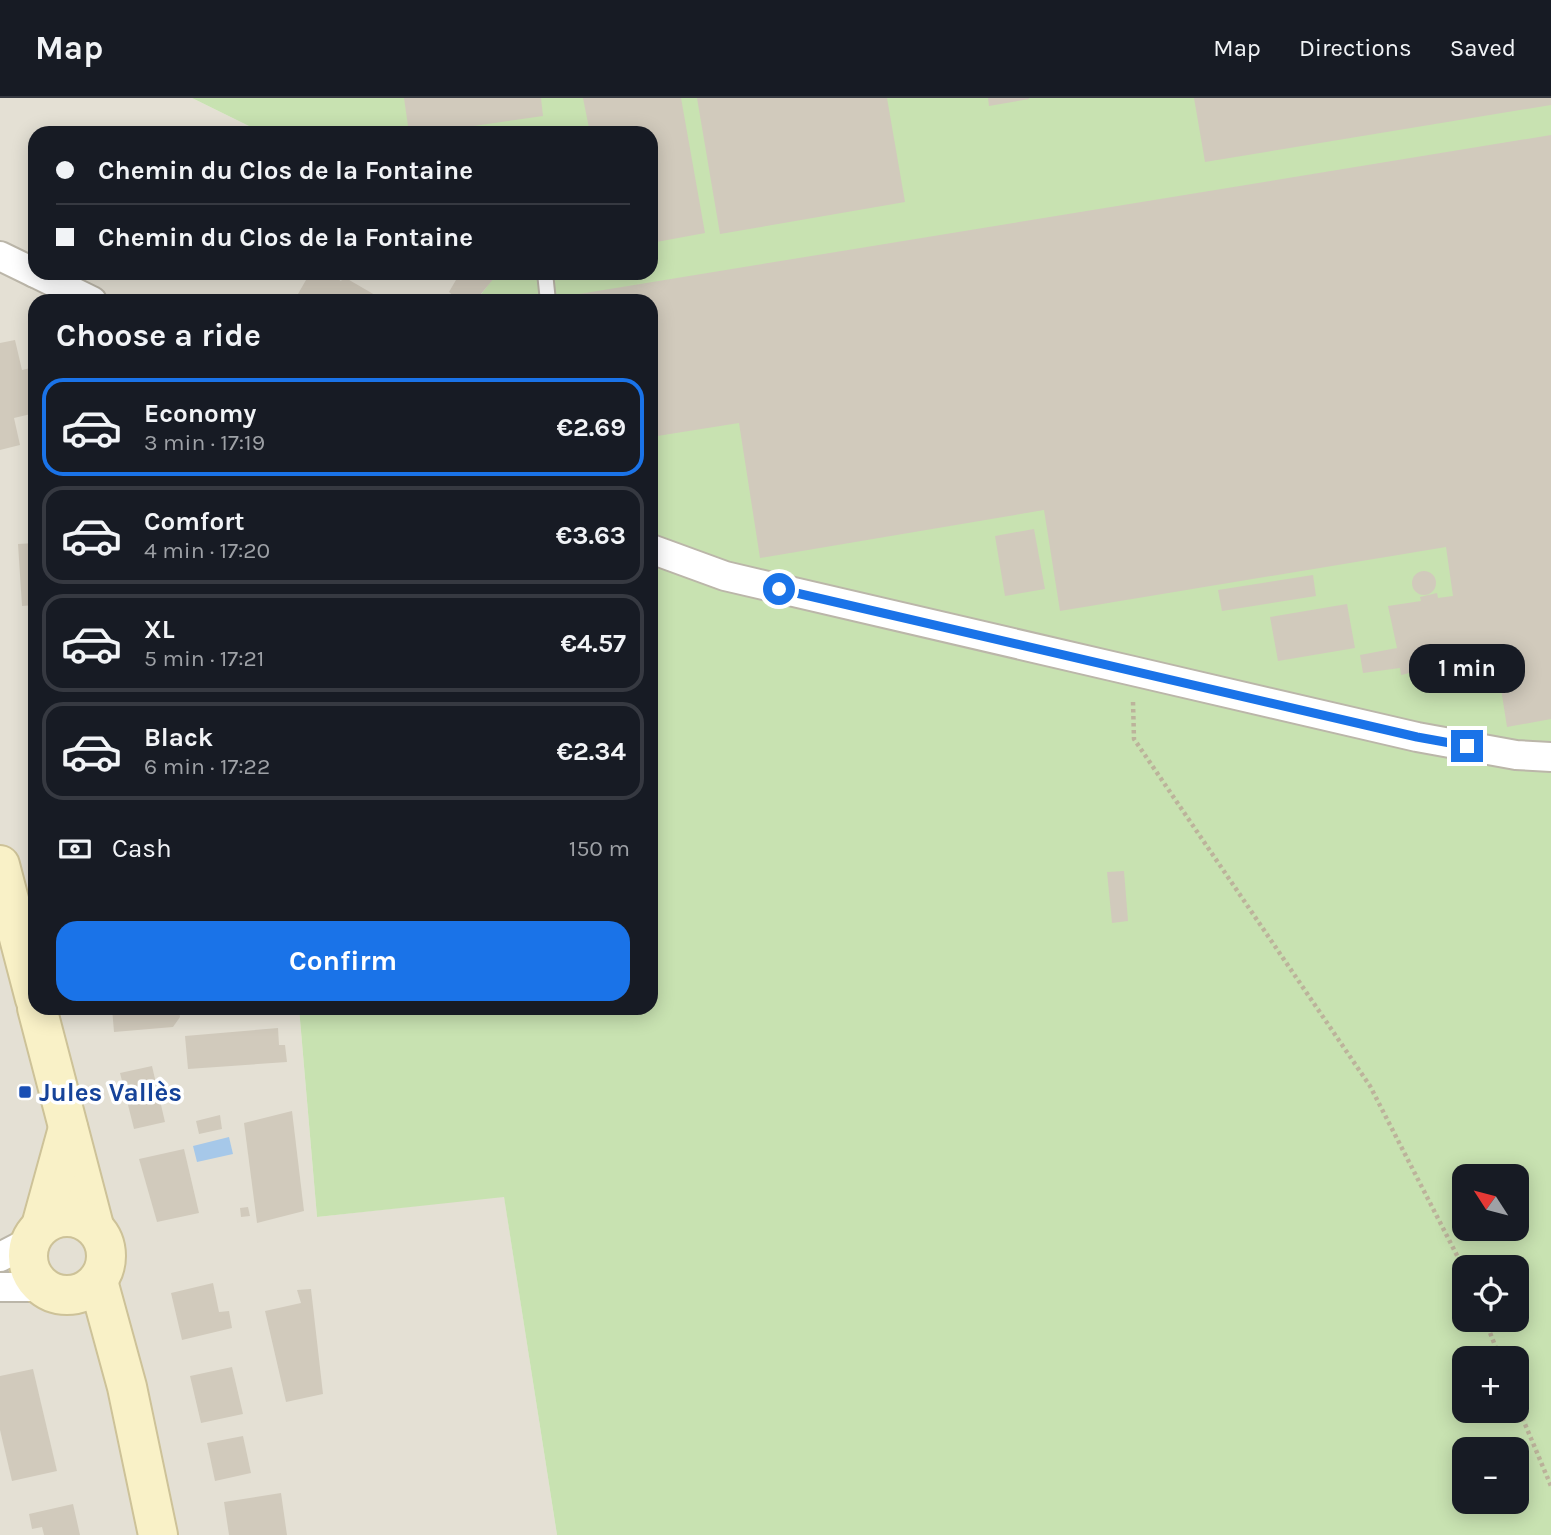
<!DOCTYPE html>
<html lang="en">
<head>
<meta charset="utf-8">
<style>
  body { margin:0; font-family:Karla,sans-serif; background:#20242c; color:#f1f3f6; height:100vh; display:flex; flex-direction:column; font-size:26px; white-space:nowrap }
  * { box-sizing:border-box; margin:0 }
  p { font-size:23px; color:#9ea1a6 }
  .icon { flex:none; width:38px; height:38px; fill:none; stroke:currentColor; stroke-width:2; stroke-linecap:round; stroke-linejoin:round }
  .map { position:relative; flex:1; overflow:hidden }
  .panel { position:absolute; left:28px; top:196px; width:630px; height:721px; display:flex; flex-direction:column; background:#171b24; border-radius:21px; box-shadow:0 4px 18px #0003 }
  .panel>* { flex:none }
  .guide { position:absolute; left:28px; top:28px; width:630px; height:154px; border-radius:21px; box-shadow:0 4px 18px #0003; display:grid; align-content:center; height:154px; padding:0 28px; background:#171b24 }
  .needle { width:46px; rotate:306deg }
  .fabs { position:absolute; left:1452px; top:1066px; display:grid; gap:14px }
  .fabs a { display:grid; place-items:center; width:77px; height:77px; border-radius:14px; background:#171b24; box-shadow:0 4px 18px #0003; font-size:35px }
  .end { position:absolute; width:32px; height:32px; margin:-16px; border:9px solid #1a73e8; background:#fff; box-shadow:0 0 0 4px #fff }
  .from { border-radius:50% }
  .bubble { position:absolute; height:49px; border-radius:21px; background:#171b24; box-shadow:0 4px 18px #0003; font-size:23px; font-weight:700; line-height:49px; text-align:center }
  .guide b { display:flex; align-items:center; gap:24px; height:66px; font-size:26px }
  .guide b+b { border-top:2px solid #363941 }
  .guide i { width:18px; height:18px; background:#f1f3f6 }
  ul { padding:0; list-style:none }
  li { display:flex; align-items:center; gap:21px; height:98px; margin:0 14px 10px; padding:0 14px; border:4px solid #363941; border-radius:21px }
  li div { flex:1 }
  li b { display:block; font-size:26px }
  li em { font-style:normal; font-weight:700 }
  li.selected { border-color:#1a73e8 }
  li>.icon { width:63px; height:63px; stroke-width:1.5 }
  h2 { padding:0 28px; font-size:32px; line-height:84px }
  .pay { display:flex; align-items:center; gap:18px; height:77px; padding:0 28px; font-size:26px }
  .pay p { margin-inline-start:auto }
  .action { display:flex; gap:14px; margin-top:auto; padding:14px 28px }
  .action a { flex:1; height:80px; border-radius:21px; background:#1a73e8; color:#fff; font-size:28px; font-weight:700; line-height:80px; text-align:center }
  header { display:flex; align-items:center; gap:42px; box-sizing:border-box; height:98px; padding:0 35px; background:#171b24; border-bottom:2px solid #363941 }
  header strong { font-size:33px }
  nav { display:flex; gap:38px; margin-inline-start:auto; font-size:24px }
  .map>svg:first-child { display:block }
  .residential { fill:#e4e0d4 }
  .green { fill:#c8e2b1; fill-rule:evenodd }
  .water { fill:#a6c8e9 }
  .building { fill:#d1cabc }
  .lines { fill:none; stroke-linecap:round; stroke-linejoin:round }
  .lane-casing { stroke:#bbb6a9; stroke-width:18 }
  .street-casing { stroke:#bbb6a9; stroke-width:32 }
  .secondary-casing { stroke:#cdc298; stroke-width:42 }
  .path { stroke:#bcb39b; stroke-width:4.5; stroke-dasharray:3.5 3.5; stroke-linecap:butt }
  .lane { stroke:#fff; stroke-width:14 }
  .street { stroke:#fff; stroke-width:28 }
  .secondary { stroke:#f9f1c7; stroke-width:38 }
  .route { stroke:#1a73e8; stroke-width:9 }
  .transit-dot { fill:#1a4fb4; stroke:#fff; stroke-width:2.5 }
  .labels { text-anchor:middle; stroke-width:7; stroke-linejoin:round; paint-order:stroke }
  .transit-label { font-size:26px; font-weight:bold; fill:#164399; stroke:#fff; text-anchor:start }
</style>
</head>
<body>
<header>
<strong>Map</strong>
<nav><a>Map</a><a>Directions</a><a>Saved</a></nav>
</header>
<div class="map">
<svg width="1551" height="1437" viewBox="0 0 1551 1437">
  <rect width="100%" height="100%" fill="#f1eee5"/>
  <polygon class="residential" points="0,0 192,0 263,35 35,35 35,175 489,175 495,179 476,203 35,203 35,910 299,910 317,1119 504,1098 557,1437 0,1437"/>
  <path class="green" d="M192,0H1551V1437H557L504,1099L317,1119L299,910H651V203H476L494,179L489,175H651V35H263ZM1465,1078H1517V1130H1465ZM1465,1169H1517V1222H1465ZM1465,1260H1517V1312H1465ZM1465,1351H1517V1404H1465Z"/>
  <polygon class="water" points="229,1039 233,1056 197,1064 193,1048"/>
  <g class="building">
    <polygon points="404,0 541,0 543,18 425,35 409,35"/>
    <polygon points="583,0 681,0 705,135 651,145 651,35 590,35"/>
    <polygon points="697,0 887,0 905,104 720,136"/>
    <polygon points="988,0 1029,0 1029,1 989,8"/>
    <polygon points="1194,0 1551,0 1551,7 1205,64"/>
    <polygon points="1551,37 1551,621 1507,629 1497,565 1438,573 1440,581 1420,584 1418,573 1401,577 1400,570 1363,575 1360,557 1397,550 1388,508 1421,503 1420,499 1437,495 1438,500 1453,498 1446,449 1060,513 1044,412 760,460 739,325 651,339 651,203 573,203 573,197"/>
    <polygon points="310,175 327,175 341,183 344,179 375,197 371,203 294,203"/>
    <polygon points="460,175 489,175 495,179 475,203 460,203 449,194"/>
    <polygon points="15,242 22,272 35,269 35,315 14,320 20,347 0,352 0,245"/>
    <polygon points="1034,431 1045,491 1005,498 995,438"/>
    <polygon points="35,445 35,507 22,508 18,446"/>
    <circle cx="1424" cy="485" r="12"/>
    <polygon points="1313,477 1316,498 1222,513 1218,492"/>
    <polygon points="1347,506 1355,550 1278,563 1270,519"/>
    <polygon points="651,533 655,533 658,565 651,566"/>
    <polygon points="1124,773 1128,823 1112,825 1107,774"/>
    <polygon points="112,910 179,910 180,919 173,929 114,934"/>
    <polygon points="278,930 279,947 285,947 287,964 188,971 185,938"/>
    <polygon points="152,968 165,1024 134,1031 120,975"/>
    <polygon points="292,1013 304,1113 257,1125 244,1025"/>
    <polygon points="220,1017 222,1031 199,1036 196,1023"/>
    <polygon points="184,1051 199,1115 157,1124 139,1061"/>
    <polygon points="248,1109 250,1118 241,1119 240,1110"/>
    <polygon points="213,1185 219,1214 229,1213 232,1230 182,1242 171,1195"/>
    <polygon points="311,1191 323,1296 286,1304 265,1213 301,1205 297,1192"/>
    <polygon points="232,1269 243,1316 201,1325 190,1278"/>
    <polygon points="33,1271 57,1373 12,1383 0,1332 0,1278"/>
    <polygon points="243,1338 251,1375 215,1383 207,1345"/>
    <polygon points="281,1395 287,1437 229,1437 224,1404"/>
    <polygon points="73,1406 80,1437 44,1437 42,1429 32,1431 29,1416"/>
  </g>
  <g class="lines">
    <defs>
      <polyline id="lane" points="545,175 548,203"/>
      <g id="street">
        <polyline points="0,158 35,175"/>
        <polyline points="35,175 92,203"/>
        <polyline points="651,451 725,478 1133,573 1417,639 1516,657 1551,659"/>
        <polyline points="0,1159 29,1144"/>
        <polyline points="0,1189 42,1189"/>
      </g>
      <g id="secondary">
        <polyline points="0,767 35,901"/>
        <polyline points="37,910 94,1128"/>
        <circle cx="67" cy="1158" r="39"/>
        <polyline points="41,1128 68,1030"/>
        <polyline points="98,1183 127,1289 158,1437"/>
      </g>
    </defs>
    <use href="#lane" class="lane-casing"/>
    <use href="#street" class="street-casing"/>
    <use href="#secondary" class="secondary-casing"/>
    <g class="path">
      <polyline points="1133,604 1134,641 1370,988 1465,1173"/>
      <polyline points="1485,1222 1500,1260"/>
      <polyline points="1517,1307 1551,1388"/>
    </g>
    <use href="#lane" class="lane"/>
    <use href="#street" class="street"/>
    <use href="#secondary" class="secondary"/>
  </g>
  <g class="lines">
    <polyline class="route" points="779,491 1417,639 1467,648"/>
  </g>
  <rect class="transit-dot" x="18" y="987" width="14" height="14" rx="3.5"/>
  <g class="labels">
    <g class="transit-label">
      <text x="39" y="1003">Jules Vallès</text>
    </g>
  </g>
</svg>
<div class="fabs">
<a><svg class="needle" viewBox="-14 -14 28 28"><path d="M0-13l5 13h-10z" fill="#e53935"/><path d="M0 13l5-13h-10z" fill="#9ea1a6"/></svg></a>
<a><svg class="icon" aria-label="locate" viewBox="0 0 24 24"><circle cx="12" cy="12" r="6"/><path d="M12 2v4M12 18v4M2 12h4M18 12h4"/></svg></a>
<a>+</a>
<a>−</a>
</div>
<i class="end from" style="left:779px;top:491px"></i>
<i class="end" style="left:1467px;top:648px"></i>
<div class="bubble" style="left:1409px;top:546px;width:116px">1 min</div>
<div class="guide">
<b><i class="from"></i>Chemin du Clos de la Fontaine</b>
<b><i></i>Chemin du Clos de la Fontaine</b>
</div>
<section class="panel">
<h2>Choose a ride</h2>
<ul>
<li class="selected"><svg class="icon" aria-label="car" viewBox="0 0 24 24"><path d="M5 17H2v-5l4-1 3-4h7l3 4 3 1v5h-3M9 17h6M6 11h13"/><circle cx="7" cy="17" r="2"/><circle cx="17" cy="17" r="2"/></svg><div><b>Economy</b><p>3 min · 17:19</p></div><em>€2.69</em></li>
<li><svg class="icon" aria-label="car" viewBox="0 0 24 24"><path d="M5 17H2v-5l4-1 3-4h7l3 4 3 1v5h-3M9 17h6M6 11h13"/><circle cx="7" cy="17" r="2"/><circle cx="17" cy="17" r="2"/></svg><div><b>Comfort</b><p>4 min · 17:20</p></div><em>€3.63</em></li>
<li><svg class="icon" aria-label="car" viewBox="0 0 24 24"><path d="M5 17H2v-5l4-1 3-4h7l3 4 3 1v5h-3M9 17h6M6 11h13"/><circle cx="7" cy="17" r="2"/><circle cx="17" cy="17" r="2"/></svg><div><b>XL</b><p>5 min · 17:21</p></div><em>€4.57</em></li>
<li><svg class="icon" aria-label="car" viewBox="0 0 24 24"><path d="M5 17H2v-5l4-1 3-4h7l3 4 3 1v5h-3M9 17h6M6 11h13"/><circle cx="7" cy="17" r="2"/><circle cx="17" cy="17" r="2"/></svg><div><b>Black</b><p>6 min · 17:22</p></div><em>€2.34</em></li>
</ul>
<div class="pay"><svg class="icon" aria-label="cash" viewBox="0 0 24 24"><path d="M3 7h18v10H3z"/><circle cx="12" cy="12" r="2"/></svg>Cash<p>150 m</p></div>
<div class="action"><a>Confirm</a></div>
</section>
</div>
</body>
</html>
